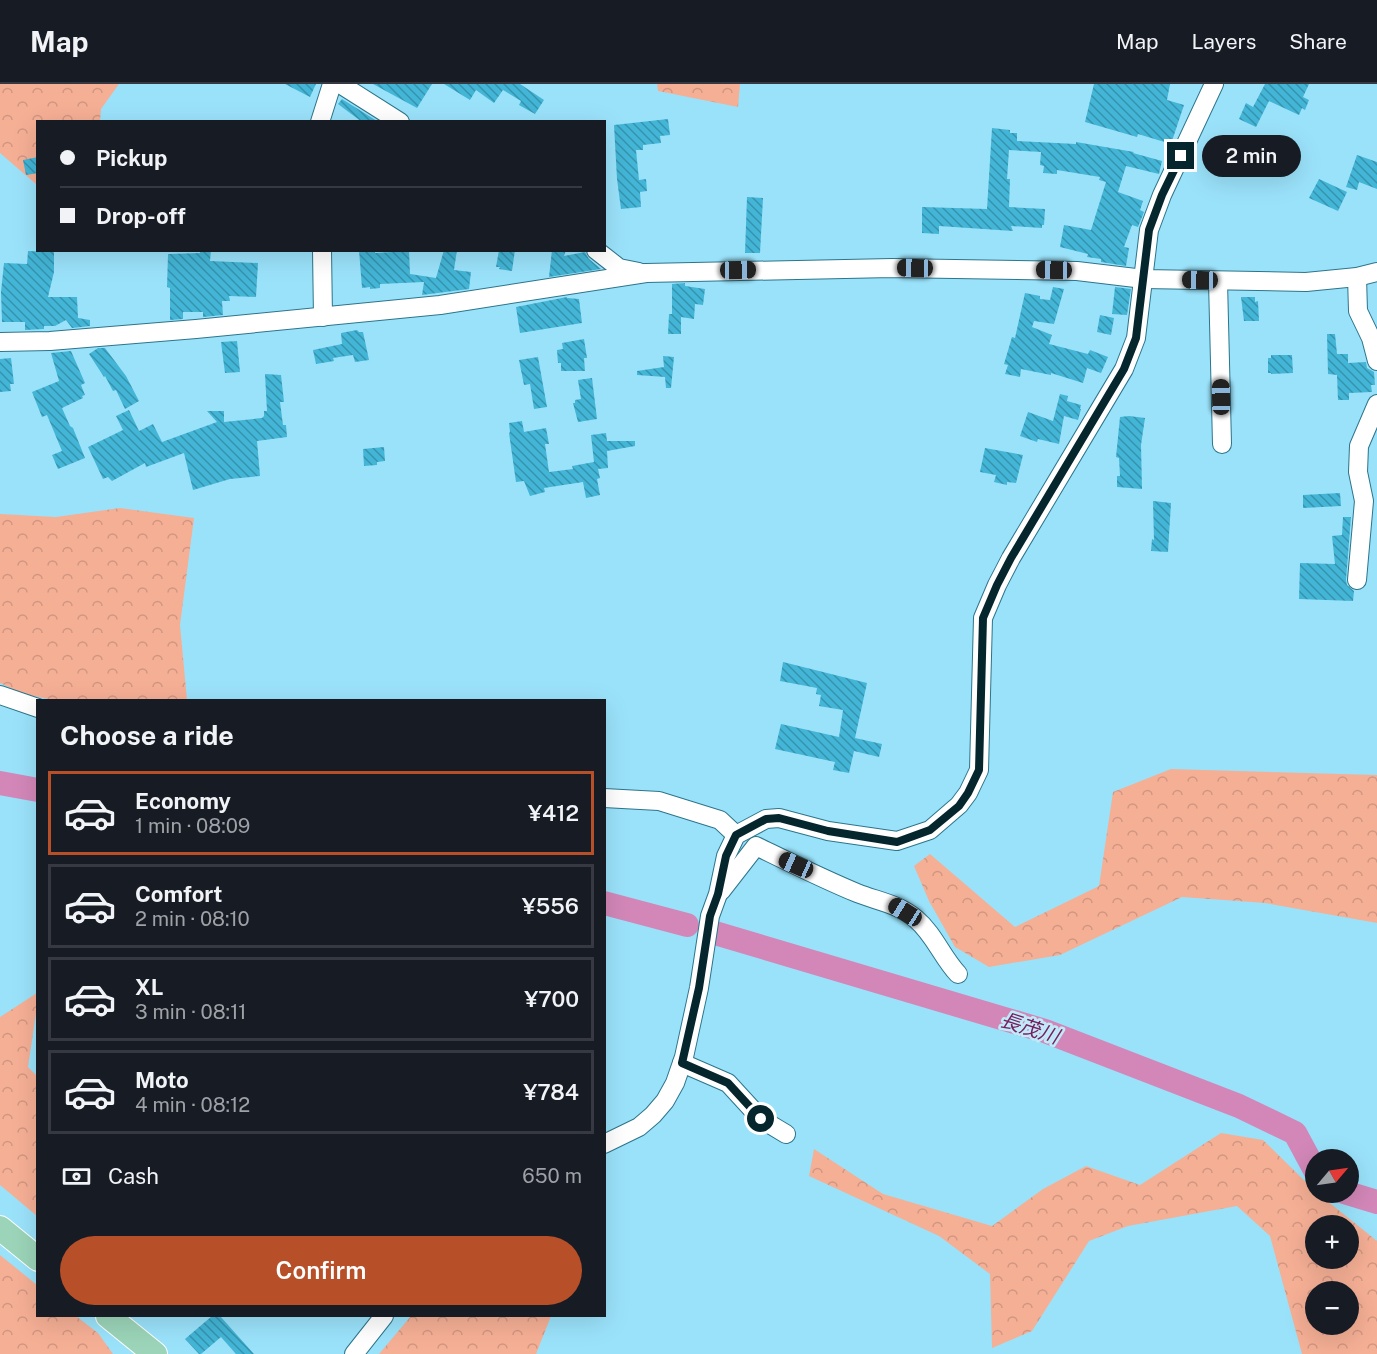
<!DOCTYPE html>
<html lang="en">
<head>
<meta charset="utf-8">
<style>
  body { margin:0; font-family:"Public Sans","Noto Sans JP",sans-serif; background:#242831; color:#f1f3f6; height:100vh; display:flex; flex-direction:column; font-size:22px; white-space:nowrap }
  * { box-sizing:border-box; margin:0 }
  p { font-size:20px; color:#9ea1a6 }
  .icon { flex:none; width:33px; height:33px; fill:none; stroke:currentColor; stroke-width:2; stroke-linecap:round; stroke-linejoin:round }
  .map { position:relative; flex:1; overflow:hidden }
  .side { position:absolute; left:36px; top:615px; width:570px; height:618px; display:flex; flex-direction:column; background:#171b24; border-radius:0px; box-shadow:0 6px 24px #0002 }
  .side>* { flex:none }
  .top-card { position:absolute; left:36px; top:36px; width:570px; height:132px; border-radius:0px; box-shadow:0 6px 24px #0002; display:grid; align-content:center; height:132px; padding:0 24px; background:#171b24 }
  .needle { width:39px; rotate:61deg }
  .buttons { position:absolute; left:1305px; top:1065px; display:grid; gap:12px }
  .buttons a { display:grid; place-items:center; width:54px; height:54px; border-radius:50%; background:#171b24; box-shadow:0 6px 24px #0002; font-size:30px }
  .end { position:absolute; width:27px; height:27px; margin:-14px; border:8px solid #06262e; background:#fff; box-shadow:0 0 0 3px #fff }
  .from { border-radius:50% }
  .bubble { position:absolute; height:42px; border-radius:21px; background:#171b24; box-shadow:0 6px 24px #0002; font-size:20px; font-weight:600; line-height:42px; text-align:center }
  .car { position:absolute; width:18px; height:36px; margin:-18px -9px; border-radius:8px; box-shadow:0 0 4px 2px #0007; background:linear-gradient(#222 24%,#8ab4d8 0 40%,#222 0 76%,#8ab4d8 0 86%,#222 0) }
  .top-card b { display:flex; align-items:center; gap:21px; height:57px; font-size:22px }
  .top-card b+b { border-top:2px solid #363941 }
  .top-card i { width:15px; height:15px; background:#f1f3f6 }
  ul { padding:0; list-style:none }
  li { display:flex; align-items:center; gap:18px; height:84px; margin:0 12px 9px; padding:0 12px; border:3px solid #363941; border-radius:0px }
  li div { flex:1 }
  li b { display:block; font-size:22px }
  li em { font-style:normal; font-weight:600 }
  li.active { border-color:#b75028 }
  li>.icon { width:54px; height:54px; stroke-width:1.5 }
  h2 { padding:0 24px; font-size:27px; line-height:72px }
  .pay { display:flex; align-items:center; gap:15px; height:66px; padding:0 24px; font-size:22px }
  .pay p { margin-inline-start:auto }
  .primary-button { display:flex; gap:12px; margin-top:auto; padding:12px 24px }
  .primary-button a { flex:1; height:69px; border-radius:36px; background:#b75028; color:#fff; font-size:24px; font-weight:600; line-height:69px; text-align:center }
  header { display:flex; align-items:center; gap:36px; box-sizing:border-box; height:84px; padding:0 30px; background:#171b24; border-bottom:2px solid #363941 }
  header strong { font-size:28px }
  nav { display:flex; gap:33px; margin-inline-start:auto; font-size:21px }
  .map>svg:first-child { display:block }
  .forest { fill:url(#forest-crowns); fill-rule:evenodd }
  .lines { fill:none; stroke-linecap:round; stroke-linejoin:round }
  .river { stroke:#d287b8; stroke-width:24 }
  .building { fill:url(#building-back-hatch) }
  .minor-casing { stroke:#2c758b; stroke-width:20 }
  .major-casing { stroke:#fff; stroke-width:26 }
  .minor { stroke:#fff; stroke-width:18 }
  .major { stroke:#9bd4b8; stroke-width:24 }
  .route { stroke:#06262e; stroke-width:8 }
  .labels { text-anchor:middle; stroke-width:5; stroke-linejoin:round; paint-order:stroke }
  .water-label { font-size:20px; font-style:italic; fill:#782060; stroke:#c1eaf9 }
</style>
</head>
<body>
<header>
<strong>Map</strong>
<nav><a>Map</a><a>Layers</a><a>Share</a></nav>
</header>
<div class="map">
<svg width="1377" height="1270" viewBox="0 0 1377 1270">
  <defs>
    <pattern id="forest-crowns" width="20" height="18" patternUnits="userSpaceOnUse" patternTransform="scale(1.5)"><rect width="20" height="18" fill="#f5af95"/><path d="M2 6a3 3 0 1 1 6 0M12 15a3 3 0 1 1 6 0" fill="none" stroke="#d19681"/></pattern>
    <pattern id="building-back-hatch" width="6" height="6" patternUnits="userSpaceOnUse" patternTransform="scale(1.5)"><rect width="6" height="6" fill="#43b5d6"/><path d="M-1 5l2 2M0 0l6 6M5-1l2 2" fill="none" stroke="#3693ae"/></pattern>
  </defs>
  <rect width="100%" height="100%" fill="#9ae2fa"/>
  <g class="forest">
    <polygon points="0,0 119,0 101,25 100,37 38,38 37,101 0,69"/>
    <polygon points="657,0 740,0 738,23 658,7"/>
    <polygon points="120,424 194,434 180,541 187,616 54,616 23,610 0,599 0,430 56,433"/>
    <polygon points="1171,685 1377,691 1377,839 1265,819 1182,813 1060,871 989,883 955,863 929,817 914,782 930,770 1015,843 1099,802 1113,708"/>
    <polygon points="37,909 37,923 28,983 37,992 37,1132 0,1101 0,933"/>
    <path d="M1221,1049L1263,1056L1316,1108L1377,1157V1270H1302L1270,1152L1237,1122L1128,1142L1089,1157L1032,1247L992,1264L990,1190L939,1152L809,1092L814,1065L883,1110L992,1142L1043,1105L1086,1082L1140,1101ZM1316,1142H1348V1174H1316ZM1316,1208H1348V1240H1316Z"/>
    <polygon points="0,1171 37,1201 38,1232 76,1232 98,1249 113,1270 0,1270"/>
    <polygon points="411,1232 551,1232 536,1270 379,1270"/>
  </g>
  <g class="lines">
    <g class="river">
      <polyline points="0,699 38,706"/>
      <polyline points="604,819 687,841"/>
      <polyline points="715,849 1045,947 1239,1022 1295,1049 1316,1088"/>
      <polyline points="1344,1108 1377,1118"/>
    </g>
  </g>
  <g class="building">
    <polygon points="285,0 316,0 310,13"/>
    <polygon points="373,0 432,0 417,24"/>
    <polygon points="444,0 520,0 544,16 535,30 519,21 521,17 503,6 494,19 476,6 470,16"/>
    <polygon points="1094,0 1170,0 1167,16 1184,21 1171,60 1138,50 1137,53 1085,38"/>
    <polygon points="1265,0 1309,0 1303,13 1309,16 1305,26 1302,24 1299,31 1269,17 1256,43 1239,35 1246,19 1253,23"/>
    <polygon points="342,15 377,37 377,38 362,38 338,20"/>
    <polygon points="668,35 670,51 660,52 661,59 643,61 643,66 636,66 639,96 646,95 647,107 640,108 641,123 621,125 617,95 614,41"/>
    <polygon points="992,44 1010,46 1010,49 1017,49 1017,57 1076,60 1076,58 1134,68 1133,69 1162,77 1159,90 1126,82 1118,108 1143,117 1140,126 1144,128 1138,143 1132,141 1124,163 1129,164 1126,182 1101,178 1101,175 1087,173 1088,170 1060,163 1064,141 1091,146 1106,98 1099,96 1100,93 1057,86 1057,90 1043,89 1044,82 1040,81 1041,68 1009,66 1007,95 1010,95 1009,123 1045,125 1044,141 1042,141 1042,144 1011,142 1013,147 939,142 939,150 922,149 922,123 987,125"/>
    <polygon points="1357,71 1377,78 1377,105 1359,98 1357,106 1346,103"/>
    <polygon points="38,73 38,89 26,91 23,76"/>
    <polygon points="1319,95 1347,108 1338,127 1309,114"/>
    <polygon points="747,113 763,114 760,169 745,169"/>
    <polygon points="200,166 211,166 210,177 258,179 256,213 229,212 230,217 222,217 223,231 203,233 203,228 183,228 183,235 170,236 170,204 167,203 168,170 200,169"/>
    <polygon points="359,166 375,166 375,169 409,167 410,190 436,194 444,166 457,166 454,186 471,188 469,205 422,211 424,198 380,200 380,204 370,205 370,203 362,204"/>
    <polygon points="499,166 515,166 512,187 499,185 500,183 496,183"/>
    <polygon points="552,166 566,166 564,172 585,168 589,175 601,185 549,193"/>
    <polygon points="28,167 54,168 54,188 48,213 77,213 78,234 90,236 90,242 72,244 66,236 55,242 44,242 44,245 25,246 25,238 2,238 1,208 4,179 27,180"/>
    <polygon points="685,199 685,202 705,205 703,221 695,220 694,235 681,233 681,250 668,250 669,230 672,230 672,200"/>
    <polygon points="1053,203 1064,205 1054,240 1034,237 1032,243 1052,251 1049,260 1088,270 1090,266 1108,273 1101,289 1087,284 1083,299 1051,289 1051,291 1021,285 1020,293 1005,290 1008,281 1004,280 1012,253 1015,254 1025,209 1040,212 1040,215 1050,216"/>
    <polygon points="1115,203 1131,205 1127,231 1112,230"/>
    <polygon points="567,213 567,214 579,215 582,239 520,249 516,223"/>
    <polygon points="1241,213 1255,213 1255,218 1258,217 1259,237 1244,237"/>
    <polygon points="1100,231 1114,234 1111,251 1097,248"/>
    <polygon points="357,246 359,248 363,248 369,276 355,278 353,271 333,274 334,277 316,280 313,266 342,260 341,249"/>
    <polygon points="1327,250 1335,250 1337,270 1348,270 1348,279 1366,278 1367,284 1374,288 1375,301 1371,301 1372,308 1349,309 1349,316 1338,316 1337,291 1328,290"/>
    <polygon points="584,255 587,274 584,274 585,287 561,287 561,279 558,279 557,266 563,265 562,259"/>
    <polygon points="237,257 240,288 225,289 221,258"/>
    <polygon points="98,264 105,264 126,292 139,317 125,325 116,306 113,307 105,292 104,293 89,270"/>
    <polygon points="71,267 85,299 81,301 85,311 82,312 83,314 62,324 70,342 73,344 85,374 58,385 52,371 62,367 47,331 42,333 32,308 59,297 51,269"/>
    <polygon points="1271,271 1292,271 1293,289 1271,290 1271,289 1268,289 1268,274 1271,274"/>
    <polygon points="663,272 674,273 671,304 666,304 665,293 637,291 637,287 664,283"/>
    <polygon points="538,273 547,323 534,325 530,300 524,301 519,276"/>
    <polygon points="11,274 14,300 10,300 11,307 0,308 0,275"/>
    <polygon points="265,290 281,291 284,318 280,318 283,341 286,341 287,353 257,357 260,392 230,395 193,406 184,369 146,383 145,379 112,397 108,393 103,395 88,363 123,346 116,332 129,326 139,347 153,340 162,358 217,338 207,327 224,327 224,338 262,334 264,332 264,327 267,327"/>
    <polygon points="592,294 597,335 578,338 573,319 575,319 575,316 581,315 578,296"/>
    <polygon points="1060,310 1068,312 1067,317 1081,321 1080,325 1081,325 1078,336 1064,332 1059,360 1038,355 1037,358 1020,352 1028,328 1053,337"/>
    <polygon points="1129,332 1145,334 1141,361 1142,405 1117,403 1117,392 1120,392 1119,374 1116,373 1120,333"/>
    <polygon points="522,337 524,348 546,344 549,360 545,360 549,388 573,385 572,382 594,378 591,351 606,349 607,357 635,357 635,362 607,367 608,384 598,385 600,394 597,395 600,411 586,414 583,398 544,404 545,408 530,412 524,397 516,398 509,349 510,348 509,339"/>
    <polygon points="384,363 385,377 377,378 377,381 364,382 363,365"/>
    <polygon points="985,364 1023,371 1016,399 1007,398 1007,401 994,398 996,391 980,388"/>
    <polygon points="1340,409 1341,422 1303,424 1303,411"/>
    <polygon points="1153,417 1171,419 1168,468 1151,467 1152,455 1154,456"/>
    <polygon points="1343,433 1351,433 1346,496 1347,501 1354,507 1353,517 1299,515 1300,479 1335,480 1332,452 1342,451"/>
    <polygon points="783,578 867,599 855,654 882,660 879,673 854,667 849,689 833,686 835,678 775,665 781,640 839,653 843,626 819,622 821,611 816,610 817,604 780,597"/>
    <polygon points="212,1232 220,1232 254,1270 236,1270 221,1253 201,1270 199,1270 185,1255"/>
  </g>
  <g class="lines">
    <defs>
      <g id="minor">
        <polyline points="340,0 400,38"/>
        <polyline points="320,38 332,0"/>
        <polyline points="322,166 323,233"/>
        <polyline points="596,166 619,184 639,188"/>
        <polyline points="1357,193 1358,227 1371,254 1377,277"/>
        <polyline points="1218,197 1222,360"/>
        <polyline points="0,258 50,257 196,245 440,221 646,189 892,184 1077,187 1144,195 1306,198 1357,193 1377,188"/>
        <polyline points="1357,496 1364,417 1358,388 1359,362 1377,320"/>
        <polyline points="0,611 38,624"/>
        <polyline points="604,714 659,717 720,736 736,751"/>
        <path d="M721,807L756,762C789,778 823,795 857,809C877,817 899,820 916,835C934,850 942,873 958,890"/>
        <polyline points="682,979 728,999 761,1035 786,1050"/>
        <polyline points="604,1060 639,1043 653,1031 665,1017 675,999 684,973 699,904 710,832 718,810 726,772 736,751 766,735 779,734 828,747 897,757 930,746 959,721 968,709 979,686 983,534 997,501 1011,474 1124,285 1136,254 1149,146 1162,111 1214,0"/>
        <polyline points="354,1270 384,1232"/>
      </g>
      <g id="major">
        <polyline points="0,1144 38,1175"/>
        <polyline points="108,1232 155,1270"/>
      </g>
    </defs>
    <use href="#minor" class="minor-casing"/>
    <use href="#major" class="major-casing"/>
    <use href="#minor" class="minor"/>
    <use href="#major" class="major"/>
  </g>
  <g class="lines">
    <polyline class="route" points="761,1035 728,999 682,979 699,904 710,832 718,810 726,772 736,751 766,735 779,734 828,747 897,758 930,746 959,722 968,709 979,686 983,534 997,501 1011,474 1124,285 1136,254 1149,146 1162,111 1181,72"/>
  </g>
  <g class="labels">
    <g class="water-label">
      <text transform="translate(1030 944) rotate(18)" y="7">長茂川</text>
    </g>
  </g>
</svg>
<div class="buttons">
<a><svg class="needle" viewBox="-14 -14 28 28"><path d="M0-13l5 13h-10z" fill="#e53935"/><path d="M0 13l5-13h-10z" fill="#9ea1a6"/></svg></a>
<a>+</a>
<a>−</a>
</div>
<i class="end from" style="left:761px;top:1035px"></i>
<i class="end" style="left:1181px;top:72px"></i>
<div class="bubble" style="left:1202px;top:51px;width:99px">2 min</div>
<i class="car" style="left:915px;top:184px;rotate:271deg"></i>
<i class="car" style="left:738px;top:186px;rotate:89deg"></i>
<i class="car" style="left:1054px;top:186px;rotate:271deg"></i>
<i class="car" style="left:1200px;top:196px;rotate:271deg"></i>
<i class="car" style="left:1221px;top:313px;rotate:359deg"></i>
<i class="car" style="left:796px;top:781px;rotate:294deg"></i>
<i class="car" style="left:905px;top:828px;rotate:302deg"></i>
<div class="top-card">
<b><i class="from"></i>Pickup</b>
<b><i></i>Drop-off</b>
</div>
<section class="side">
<h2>Choose a ride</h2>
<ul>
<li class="active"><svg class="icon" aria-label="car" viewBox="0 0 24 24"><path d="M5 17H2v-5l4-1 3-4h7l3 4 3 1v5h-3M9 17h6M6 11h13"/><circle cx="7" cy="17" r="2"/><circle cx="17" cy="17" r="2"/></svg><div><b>Economy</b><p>1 min · 08:09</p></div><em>¥412</em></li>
<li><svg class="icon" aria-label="car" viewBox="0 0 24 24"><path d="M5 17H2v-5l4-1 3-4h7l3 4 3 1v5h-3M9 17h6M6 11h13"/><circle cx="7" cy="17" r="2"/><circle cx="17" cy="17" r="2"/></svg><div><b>Comfort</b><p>2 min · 08:10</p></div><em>¥556</em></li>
<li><svg class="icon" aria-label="car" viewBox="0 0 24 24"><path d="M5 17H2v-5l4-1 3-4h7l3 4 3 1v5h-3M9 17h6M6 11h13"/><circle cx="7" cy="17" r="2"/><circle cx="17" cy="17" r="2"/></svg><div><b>XL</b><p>3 min · 08:11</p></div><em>¥700</em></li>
<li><svg class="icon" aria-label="car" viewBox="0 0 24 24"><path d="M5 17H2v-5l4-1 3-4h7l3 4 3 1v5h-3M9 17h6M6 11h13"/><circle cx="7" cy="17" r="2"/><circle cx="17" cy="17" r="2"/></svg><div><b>Moto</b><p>4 min · 08:12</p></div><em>¥784</em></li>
</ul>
<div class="pay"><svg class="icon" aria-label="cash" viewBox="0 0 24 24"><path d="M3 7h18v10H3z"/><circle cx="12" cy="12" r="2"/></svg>Cash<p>650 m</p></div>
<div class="primary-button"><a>Confirm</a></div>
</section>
</div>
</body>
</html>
